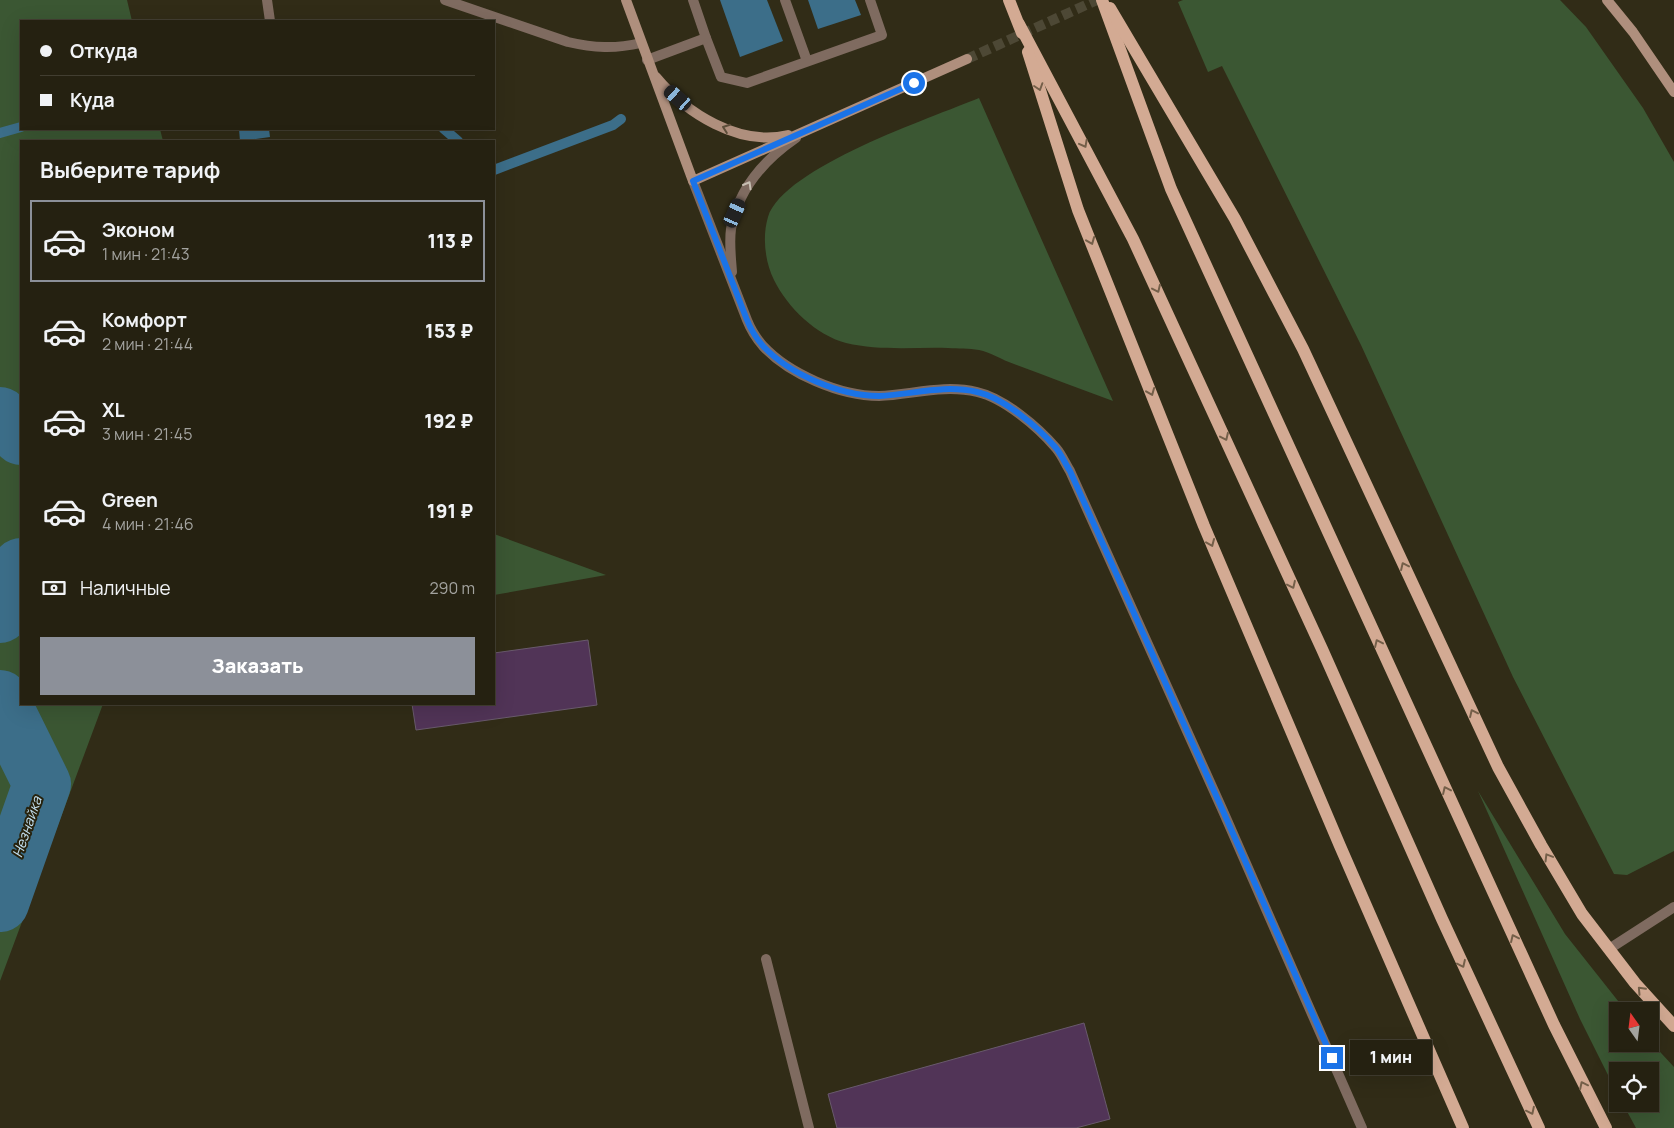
<!DOCTYPE html>
<html lang="ru">
<head>
<meta charset="utf-8">
<style>
  body { margin:0; font-family:Manrope,sans-serif; background:#2d291a; color:#f1f3f6; height:100vh; display:flex; flex-direction:column; font-size:19px; white-space:nowrap }
  * { box-sizing:border-box; margin:0 }
  p { font-size:16px; color:#a3a39f }
  .icon { flex:none; width:28px; height:28px; fill:none; stroke:currentColor; stroke-width:2; stroke-linecap:round; stroke-linejoin:round }
  .map { position:relative; flex:1; overflow:hidden }
  .drawer { position:absolute; left:20px; top:140px; width:475px; height:565px; display:flex; flex-direction:column; background:#252111; border-radius:0px; box-shadow:0 5px 20px #0002,0 0 0 1px #423e31 }
  .drawer>* { flex:none }
  .banner { position:absolute; left:20px; top:20px; width:475px; height:110px; border-radius:0px; box-shadow:0 5px 20px #0002,0 0 0 1px #423e31; display:grid; align-content:center; height:110px; padding:0 20px; background:#252111 }
  .needle { width:32px; rotate:346deg }
  .controls { position:absolute; left:1609px; top:1002px; display:grid; gap:10px }
  .controls a { display:grid; place-items:center; width:50px; height:50px; border-radius:0px; background:#252111; box-shadow:0 5px 20px #0002,0 0 0 1px #423e31; font-size:25px }
  .end { position:absolute; width:22px; height:22px; margin:-11px; border:6px solid #1a73e8; background:#fff; box-shadow:0 0 0 2px #fff }
  .from { border-radius:50% }
  .bubble { position:absolute; height:35px; border-radius:0px; background:#252111; box-shadow:0 5px 20px #0002,0 0 0 1px #423e31; font-size:16px; font-weight:800; line-height:35px; text-align:center }
  .car { position:absolute; width:15px; height:30px; margin:-15px -8px; border-radius:6px; box-shadow:0 0 4px 1px #0007; background:linear-gradient(#222 24%,#8ab4d8 0 40%,#222 0 76%,#8ab4d8 0 86%,#222 0) }
  .banner b { display:flex; align-items:center; gap:18px; height:48px; font-size:19px }
  .banner b+b { border-top:1px solid #423e31 }
  .banner i { width:12px; height:12px; background:#f1f3f6 }
  ul { padding:0; list-style:none }
  li { display:flex; align-items:center; gap:15px; height:82px; margin:0 10px 8px; padding:0 10px; border:2px solid transparent; border-radius:0px }
  li div { flex:1 }
  li b { display:block; font-size:19px }
  li em { font-style:normal; font-weight:800 }
  li.current { border-color:#8c9099 }
  li>.icon { width:45px; height:45px; stroke-width:1.5 }
  h2 { padding:0 20px; font-size:22px; line-height:60px }
  .pay { display:flex; align-items:center; gap:12px; height:55px; padding:0 20px; font-size:19px }
  .pay p { margin-inline-start:auto }
  .button { display:flex; gap:10px; margin-top:auto; padding:10px 20px }
  .button a { flex:1; height:58px; border-radius:0px; background:#8c9099; color:#fff; font-size:20px; font-weight:800; line-height:58px; text-align:center }
  .map>svg:first-child { display:block }
  .green { fill:#3b5733 }
  .water { fill:#3c6e89 }
  .lines { fill:none; stroke-linecap:round; stroke-linejoin:round }
  .stream { stroke:#3c6e89; stroke-width:10 }
  .river { stroke:#3c6e89; stroke-width:58 }
  .building { fill:#513457; stroke:#695a6c }
  .secondary-tunnel { stroke:#4d4835; stroke-width:10; stroke-dasharray:10 5; stroke-linecap:butt }
  .lane { stroke:#7f6b60; stroke-width:10 }
  .street { stroke:#7f6b60; stroke-width:10 }
  .secondary { stroke:#af8f7d; stroke-width:10 }
  .primary { stroke:#d3aa93; stroke-width:12 }
  .oneway { stroke:#745f49 }
  .oneway2 { stroke:#5d4e3a }
  .oneway3 { stroke:#c6beb1 }
  .route { stroke:#1a73e8; stroke-width:6 }
  .labels { text-anchor:middle; stroke-width:4; stroke-linejoin:round; paint-order:stroke }
  .water-label { font-size:14px; font-style:italic; fill:#c6e4f5; stroke:#27220d }
</style>
</head>
<body>
<div class="map">
<svg width="1674" height="1128" viewBox="0 0 1674 1128">
  <rect width="100%" height="100%" fill="#312c17"/>
  <g class="green">
    <polygon points="0,0 127,0 132,21 21,21 21,129 160,129 163,141 21,141 21,704 103,704 0,981"/>
    <polygon points="1183,0 1560,0 1586,27 1643,108 1674,162 1674,851 1627,875 1614,874 1513,677 1361,345 1222,66 1208,72 1178,2"/>
    <path d="M979,98L1113,401C1080,389 1047,376 1014,364C1002,360 990,352 979,350C969,348 958,349 948,348C915,347 879,351 846,343C816,335 788,308 774,280C765,262 762,237 768,217C784,167 931,118 979,98Z"/>
    <polygon points="494,534 606,575 494,595"/>
    <polygon points="1478,791 1565,934 1626,1011 1618,1011 1618,1044 1650,1044 1650,1041 1674,1067 1674,1128 1636,1128 1623,1104 1650,1104 1650,1071 1618,1071 1617,1093 1580,1019"/>
  </g>
  <g class="water">
    <polygon points="720,0 767,0 783,41 740,57"/>
    <polygon points="808,0 855,0 861,15 818,29"/>
    <polygon points="239,129 269,129 270,137 240,141"/>
  </g>
  <g class="lines">
    <g class="stream">
      <polyline points="444,129 458,141"/>
      <polyline points="0,133 21,127"/>
      <polyline points="494,170 613,125 621,119"/>
    </g>
    <g class="river">
      <polyline points="0,416 21,436"/>
      <polyline points="0,614 21,567"/>
      <polyline points="0,699 42,784 0,903"/>
    </g>
  </g>
  <g class="building">
    <polygon points="588,640 597,705 416,730 412,704 494,704 494,653"/>
    <polygon points="1084,1023 1110,1119 1076,1128 837,1128 828,1094"/>
  </g>
  <g class="lines">
    <polyline class="secondary-tunnel" points="967,59 1097,0"/>
    <g class="lane">
      <polyline points="267,0 270,21"/>
      <path d="M445,0L568,42C594,48 615,49 641,43"/>
      <polyline points="785,0 807,61"/>
      <polyline points="706,38 721,77 747,83 882,35 870,0"/>
      <polyline points="647,60 706,38 693,0"/>
      <polyline points="1609,949 1674,907"/>
      <polyline points="766,959 809,1128"/>
    </g>
    <g class="street">
      <path d="M693,181L747,320C751,330 756,338 763,346C789,374 840,396 879,396C911,395 943,384 977,392C1004,398 1038,427 1056,448C1062,455 1065,463 1070,471L1223,811L1362,1128"/>
      <path d="M732,272C731,258 729,243 731,229C738,189 764,160 796,138"/>
    </g>
    <g class="secondary">
      <polyline points="626,0 693,181 967,59"/>
      <polyline points="1607,0 1633,32 1674,92"/>
      <path d="M656,77C686,113 739,147 788,135"/>
    </g>
    <g class="primary">
      <polyline points="1009,0 1022,33"/>
      <polyline points="1102,0 1171,189 1554,1025 1606,1128"/>
      <polyline points="1110,8 1235,219 1303,349 1498,767 1541,845 1582,914 1635,983 1674,1026"/>
      <polyline points="1019,24 1133,239 1322,649 1442,919 1539,1128"/>
      <polyline points="1028,52 1078,210 1204,526 1340,846 1463,1128"/>
    </g>
  </g>
  <defs><path id="oneway-chevron" d="M-2-3.5L2.5 0L-2 3.5" fill="none" stroke-width="1.6" stroke-linecap="round" stroke-linejoin="round" transform="scale(1.25)"/></defs>
  <g class="oneway">
    <use href="#oneway-chevron" transform="translate(1039 87) rotate(72)"/>
    <use href="#oneway-chevron" transform="translate(1084 144) rotate(62)"/>
    <use href="#oneway-chevron" transform="translate(1091 241) rotate(68)"/>
    <use href="#oneway-chevron" transform="translate(1157 289) rotate(65)"/>
    <use href="#oneway-chevron" transform="translate(1151 392) rotate(68)"/>
    <use href="#oneway-chevron" transform="translate(1225 437) rotate(65)"/>
    <use href="#oneway-chevron" transform="translate(1211 543) rotate(67)"/>
    <use href="#oneway-chevron" transform="translate(1404 566) rotate(-115)"/>
    <use href="#oneway-chevron" transform="translate(1292 585) rotate(65)"/>
    <use href="#oneway-chevron" transform="translate(1378 643) rotate(-115)"/>
    <use href="#oneway-chevron" transform="translate(1473 713) rotate(-115)"/>
    <use href="#oneway-chevron" transform="translate(1446 790) rotate(-115)"/>
    <use href="#oneway-chevron" transform="translate(1548 857) rotate(-121)"/>
    <use href="#oneway-chevron" transform="translate(1514 938) rotate(-115)"/>
    <use href="#oneway-chevron" transform="translate(1462 964) rotate(65)"/>
    <use href="#oneway-chevron" transform="translate(1641 990) rotate(-133)"/>
    <use href="#oneway-chevron" transform="translate(1583 1085) rotate(-116)"/>
    <use href="#oneway-chevron" transform="translate(1531 1111) rotate(64)"/>
  </g>
  <use class="oneway2" href="#oneway-chevron" transform="translate(726 128) rotate(-160)"/>
  <use class="oneway3" href="#oneway-chevron" transform="translate(748 185) rotate(-60)"/>
  <g class="lines">
    <path class="route" d="M914,83L693,181L747,320C751,330 756,338 763,346C789,374 840,396 879,396C911,395 943,384 977,392C1004,398 1038,427 1056,448C1061,454 1065,463 1070,471L1223,811L1332,1058"/>
  </g>
  <g class="labels">
    <g class="water-label">
      <text transform="translate(27 827) rotate(-71)" y="5">Незнайка</text>
    </g>
  </g>
</svg>
<div class="controls">
<a><svg class="needle" viewBox="-14 -14 28 28"><path d="M0-13l5 13h-10z" fill="#e53935"/><path d="M0 13l5-13h-10z" fill="#a3a39f"/></svg></a>
<a><svg class="icon" aria-label="locate" viewBox="0 0 24 24"><circle cx="12" cy="12" r="6"/><path d="M12 2v4M12 18v4M2 12h4M18 12h4"/></svg></a>
</div>
<i class="end from" style="left:914px;top:83px"></i>
<i class="end" style="left:1332px;top:1058px"></i>
<div class="bubble" style="left:1350px;top:1040px;width:82px">1 мин</div>
<i class="car" style="left:678px;top:98px;rotate:311deg"></i>
<i class="car" style="left:735px;top:213px;rotate:24deg"></i>
<div class="banner">
<b><i class="from"></i>Откуда</b>
<b><i></i>Куда</b>
</div>
<section class="drawer">
<h2>Выберите тариф</h2>
<ul>
<li class="current"><svg class="icon" aria-label="car" viewBox="0 0 24 24"><path d="M5 17H2v-5l4-1 3-4h7l3 4 3 1v5h-3M9 17h6M6 11h13"/><circle cx="7" cy="17" r="2"/><circle cx="17" cy="17" r="2"/></svg><div><b>Эконом</b><p>1 мин · 21:43</p></div><em>113 ₽</em></li>
<li><svg class="icon" aria-label="car" viewBox="0 0 24 24"><path d="M5 17H2v-5l4-1 3-4h7l3 4 3 1v5h-3M9 17h6M6 11h13"/><circle cx="7" cy="17" r="2"/><circle cx="17" cy="17" r="2"/></svg><div><b>Комфорт</b><p>2 мин · 21:44</p></div><em>153 ₽</em></li>
<li><svg class="icon" aria-label="car" viewBox="0 0 24 24"><path d="M5 17H2v-5l4-1 3-4h7l3 4 3 1v5h-3M9 17h6M6 11h13"/><circle cx="7" cy="17" r="2"/><circle cx="17" cy="17" r="2"/></svg><div><b>XL</b><p>3 мин · 21:45</p></div><em>192 ₽</em></li>
<li><svg class="icon" aria-label="car" viewBox="0 0 24 24"><path d="M5 17H2v-5l4-1 3-4h7l3 4 3 1v5h-3M9 17h6M6 11h13"/><circle cx="7" cy="17" r="2"/><circle cx="17" cy="17" r="2"/></svg><div><b>Green</b><p>4 мин · 21:46</p></div><em>191 ₽</em></li>
</ul>
<div class="pay"><svg class="icon" aria-label="cash" viewBox="0 0 24 24"><path d="M3 7h18v10H3z"/><circle cx="12" cy="12" r="2"/></svg>Наличные<p>290 m</p></div>
<div class="button"><a>Заказать</a></div>
</section>
</div>
</body>
</html>
